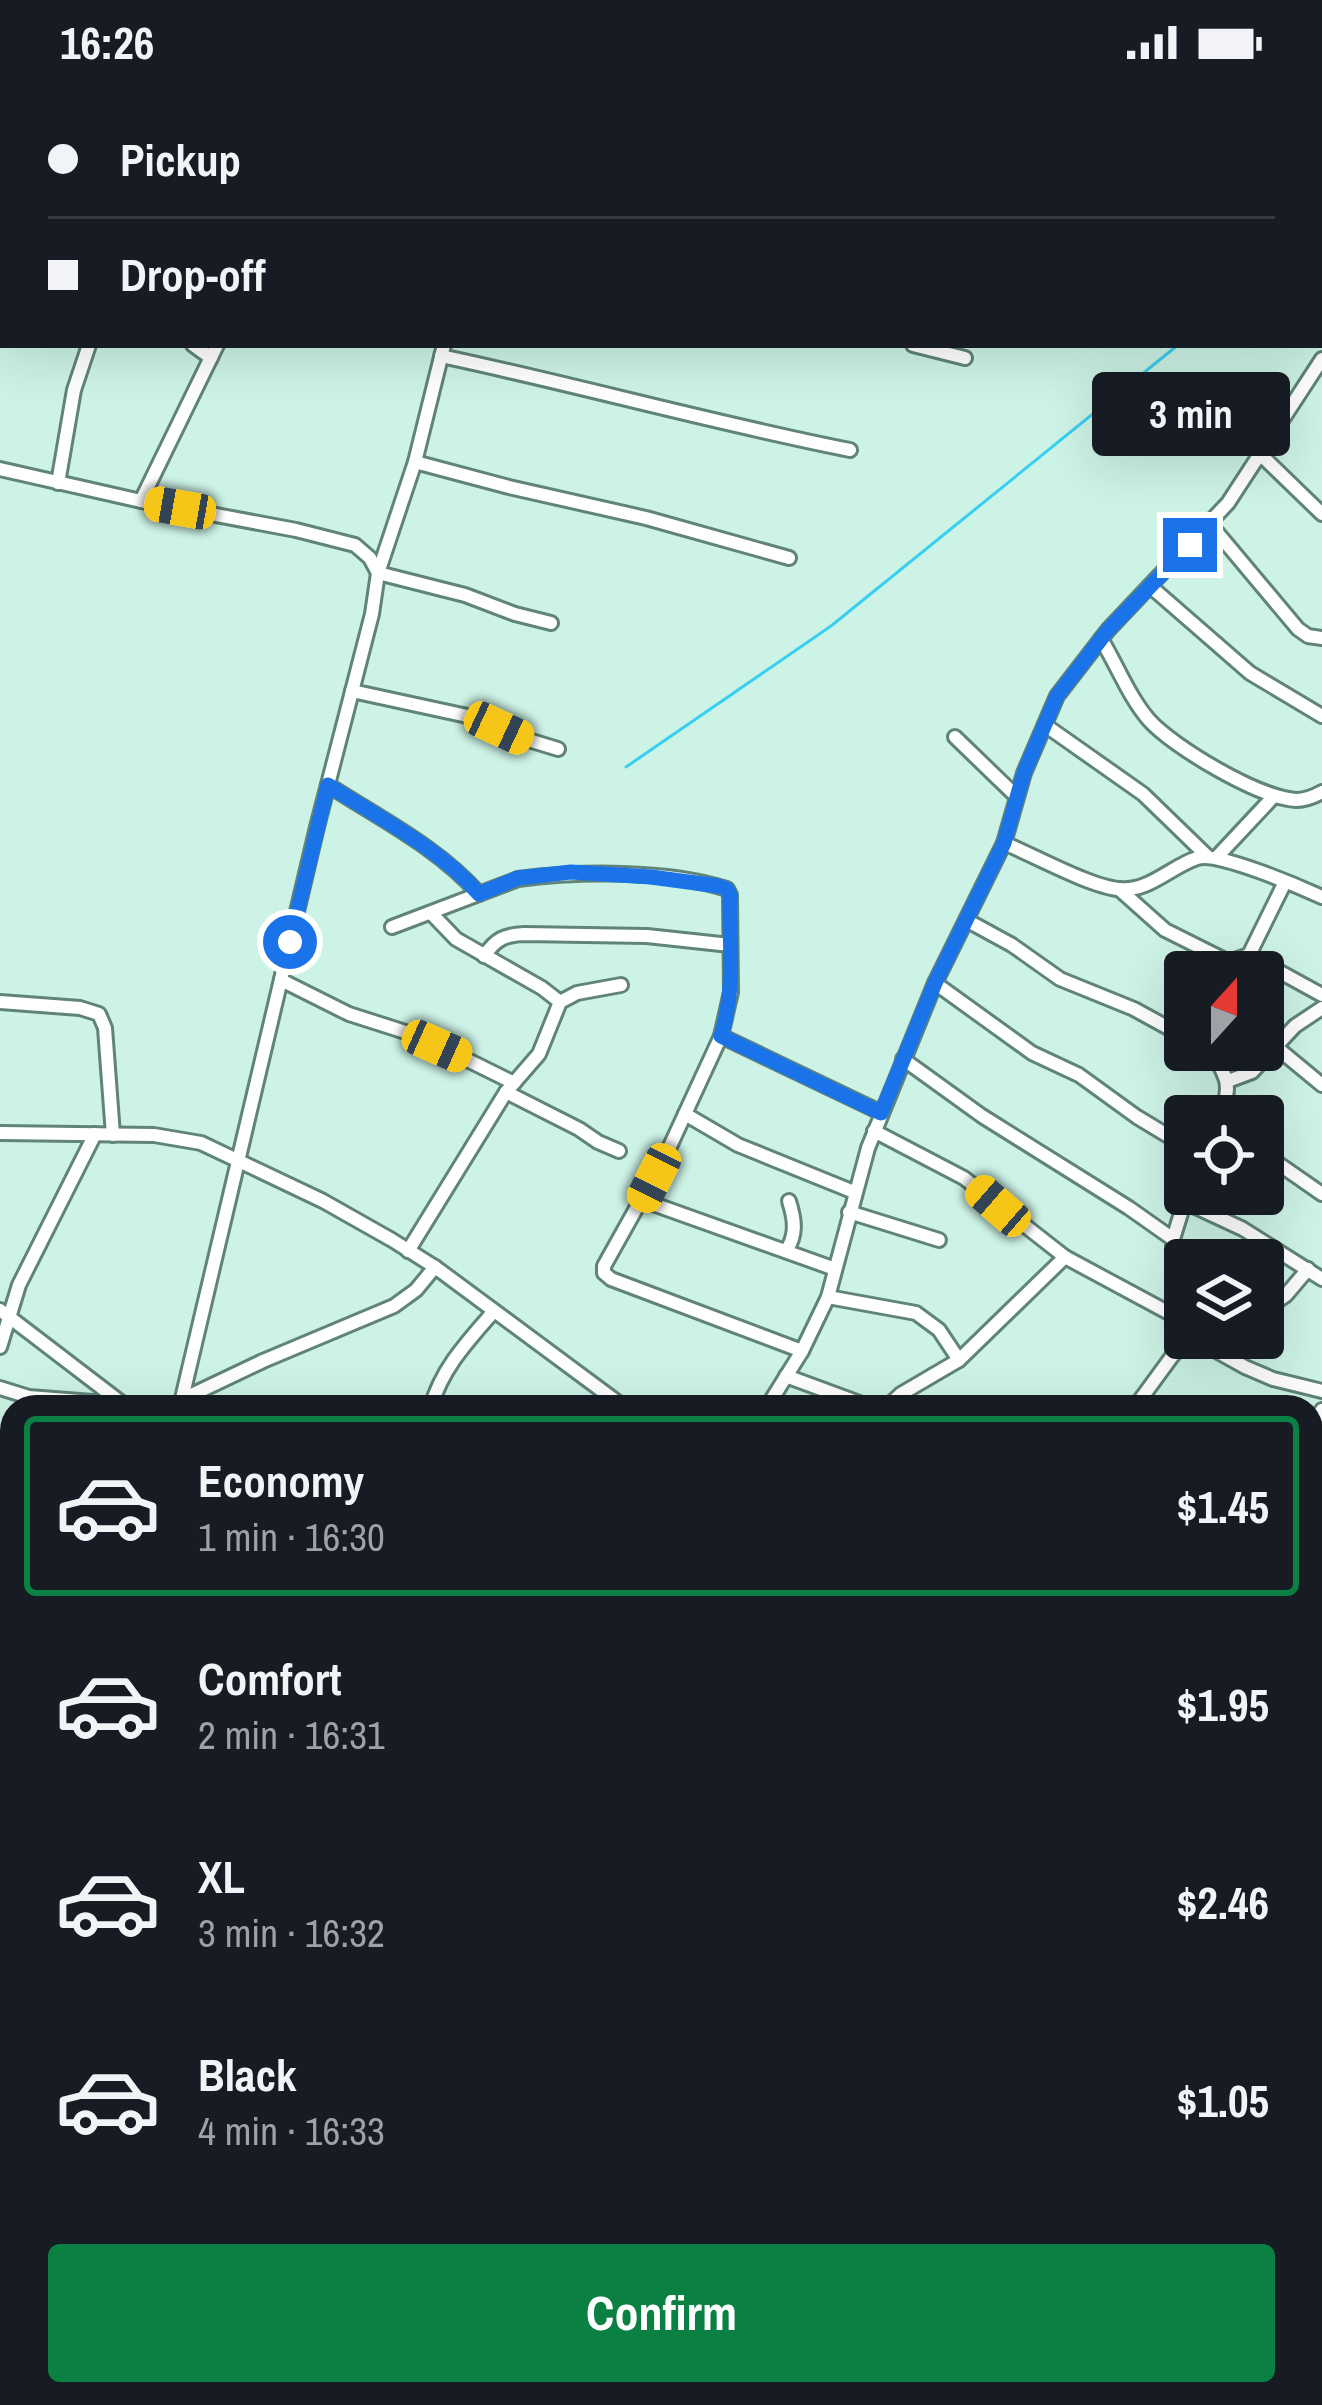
<!DOCTYPE html>
<html lang="en">
<head>
<meta charset="utf-8">
<style>
  body { margin:0; font-family:"Archivo Narrow",sans-serif; background:#242831; color:#f1f3f6; height:100vh; display:flex; flex-direction:column; font-size:45px; white-space:nowrap }
  * { box-sizing:border-box; margin:0 }
  p { font-size:39px; color:#9ea1a6 }
  .icon { flex:none; width:66px; height:66px; fill:none; stroke:currentColor; stroke-width:2; stroke-linecap:round; stroke-linejoin:round }
  .map { position:relative; flex:1; overflow:hidden }
  .sheet { position:absolute; left:0px; top:1311px; width:1323px; height:1011px; display:flex; flex-direction:column; background:#171b24; border-radius:36px 36px 0 0; box-shadow:0 12px 48px #0002 }
  .sheet>* { flex:none }
  .hud { position:absolute; left:0px; top:0px; width:1323px; height:264px; box-shadow:0 12px 48px #0002; display:grid; align-content:center; height:264px; padding:0 48px; background:#171b24 }
  .needle { width:78px; rotate:21deg }
  .fabs { position:absolute; left:1164px; top:867px; display:grid; gap:24px }
  .fabs a { display:grid; place-items:center; width:120px; height:120px; border-radius:12px; background:#171b24; box-shadow:0 12px 48px #0002; font-size:60px }
  .end { position:absolute; width:54px; height:54px; margin:-27px; border:15px solid #1a73e8; background:#fff; box-shadow:0 0 0 6px #fff }
  .from { border-radius:50% }
  .bubble { position:absolute; height:84px; border-radius:12px; background:#171b24; box-shadow:0 12px 48px #0002; font-size:39px; font-weight:800; line-height:84px; text-align:center }
  .car { position:absolute; width:36px; height:72px; margin:-36px -18px; border-radius:15px; box-shadow:0 0 9px 3px #0007; background:linear-gradient(#f5c518 24%,#345 0 40%,#f5c518 0 76%,#345 0 86%,#f5c518 0) }
  .hud b { display:flex; align-items:center; gap:42px; height:114px; font-size:45px }
  .hud b+b { border-top:3px solid #363941 }
  .hud i { width:30px; height:30px; background:#f1f3f6 }
  ul { padding:21px 0 0; list-style:none }
  li { display:flex; align-items:center; gap:36px; height:180px; margin:0 24px 18px; padding:0 24px; border:6px solid transparent; border-radius:12px }
  li div { flex:1 }
  li b { display:block; font-size:45px }
  li em { font-style:normal; font-weight:800 }
  li.active { border-color:#0b8043 }
  li>.icon { width:108px; height:108px; stroke-width:1.5 }
  .primary-button { display:flex; gap:24px; margin-top:auto; padding:24px 48px }
  .primary-button a { flex:1; height:138px; border-radius:12px; background:#0b8043; color:#fff; font-size:48px; font-weight:800; line-height:138px; text-align:center }
  .status { display:flex; justify-content:space-between; align-items:center; height:84px; padding:0 60px; background:#171b24; direction:ltr }
  .status svg { height:33px; fill:currentColor }
  .map>svg:first-child { display:block }
  .lines { fill:none; stroke-linecap:round; stroke-linejoin:round }
  .stream { stroke:#38cff1; stroke-width:3 }
  .minor-casing { stroke:#608478; stroke-width:18 }
  .trunk-casing { stroke:#608478; stroke-width:24 }
  .minor { stroke:#fff; stroke-width:12 }
  .trunk { stroke:#fff; stroke-width:18 }
  .route { stroke:#1a73e8; stroke-width:15 }
</style>
</head>
<body>
<div class="status"><b>16:26</b><svg viewBox="0 0 49 12"><path d="M0 12V9h3v3zM5 12V6h3v6zM10 12V3h3v9zM15 12V0h3v12zM26 1h20v11H26zM47 4h2v5h-2z"/></svg></div>
<div class="map">
<svg width="1322" height="2321" viewBox="0 0 1322 2321">
  <rect width="100%" height="100%" fill="#cdf3e6"/>
  <g class="lines">
    <g class="stream">
      <polyline points="1320,91 1322,89"/>
      <polyline points="626,683 831,542 1178,261"/>
    </g>
    <defs>
      <g id="minor">
        <polyline points="160,0 165,3"/>
        <polyline points="324,0 329,3"/>
        <polyline points="444,0 449,3"/>
        <polyline points="846,0 860,3"/>
        <polyline points="134,3 136,0"/>
        <polyline points="376,3 378,0"/>
        <polyline points="675,3 676,0"/>
        <polyline points="0,30 3,34"/>
        <polyline points="1320,116 1322,117"/>
        <polyline points="0,130 3,132"/>
        <polyline points="193,261 211,274"/>
        <polyline points="444,261 415,378 378,489 465,511 515,530 551,539"/>
        <polyline points="913,261 965,274"/>
        <path d="M441,272C578,301 713,339 850,366"/>
        <polyline points="1260,370 1322,430"/>
        <polyline points="415,378 509,403 646,434 789,474"/>
        <polyline points="0,385 141,417 296,446 355,461 370,474 378,489 372,530 317,743 180,1323"/>
        <polyline points="58,399 74,306 89,261"/>
        <polyline points="141,417 217,261"/>
        <polyline points="1210,440 1298,545 1308,552 1322,554"/>
        <polyline points="1150,502 1250,589 1322,632"/>
        <path d="M1101,555C1117,581 1129,613 1149,636C1173,663 1259,714 1296,716C1306,716 1313,713 1322,708"/>
        <polyline points="352,607 472,633 522,654 558,665"/>
        <polyline points="1045,641 1143,710 1207,772"/>
        <polyline points="955,653 1016,712"/>
        <path d="M328,701C379,734 439,764 479,810"/>
        <path d="M1004,759C1033,771 1091,803 1119,805C1149,808 1170,783 1197,774C1217,767 1300,803 1322,813"/>
        <polyline points="1216,774 1274,712"/>
        <polyline points="1119,805 1165,846 1229,878"/>
        <polyline points="431,829 456,855 542,904 560,918"/>
        <polyline points="968,837 1012,861 1060,895 1134,925 1185,953"/>
        <path d="M392,843L518,795C580,787 667,786 727,805L730,811L731,908L721,952L666,1071L604,1182V1189L611,1195L802,1267"/>
        <polyline points="1249,871 1322,911"/>
        <path d="M484,872C496,855 504,851 524,850L647,852L730,861"/>
        <polyline points="1213,888 1220,881 1249,871 1285,798"/>
        <polyline points="281,896 349,930 421,953 514,999"/>
        <polyline points="935,899 1032,969 1079,991 1137,1033 1185,1062"/>
        <polyline points="0,918 80,924 99,930 105,944 113,1051"/>
        <polyline points="721,952 882,1029"/>
        <polyline points="1276,963 1322,1001"/>
        <path d="M1211,966C1227,994 1233,1001 1220,1032"/>
        <polyline points="903,975 982,1032 1129,1124 1173,1155"/>
        <polyline points="1228,997 1252,988 1295,942 1322,924"/>
        <polyline points="506,1008 579,1045 598,1058 619,1067"/>
        <polyline points="685,1030 738,1061 854,1108"/>
        <polyline points="874,1047 964,1094 1065,1173 1171,1230"/>
        <polyline points="0,1049 154,1051 201,1059 323,1117 392,1156 435,1183 624,1323"/>
        <polyline points="1263,1069 1322,1110"/>
        <polyline points="642,1116 835,1185"/>
        <polyline points="1183,1117 1243,1145 1322,1195"/>
        <polyline points="849,1128 939,1156"/>
        <polyline points="408,1167 506,1008 539,970 560,918 577,909 621,901"/>
        <path d="M786,1167C797,1151 795,1136 789,1117"/>
        <polyline points="828,1213 916,1229 939,1246 959,1276"/>
        <polyline points="0,1226 123,1320"/>
        <polyline points="1263,1227 1286,1211 1308,1185"/>
        <polyline points="1193,1254 1245,1283 1273,1295 1322,1307"/>
        <polyline points="0,1263 19,1201 95,1050"/>
        <polyline points="1173,1271 1173,1155 1187,1110"/>
        <polyline points="786,1292 870,1323"/>
        <polyline points="0,1304 29,1313 156,1323"/>
        <polyline points="181,1316 263,1277 394,1222 416,1206 435,1183"/>
        <path d="M431,1323C442,1284 468,1257 494,1227"/>
        <polyline points="767,1323 802,1267 828,1213 868,1064 935,899 1004,759 1024,689 1057,612 1108,546 1228,419 1322,275"/>
        <polyline points="887,1323 901,1310 959,1276 1065,1173"/>
        <polyline points="1135,1323 1173,1271 1189,1254"/>
        <polyline points="1311,1342 1322,1326"/>
        <polyline points="1311,1407 1322,1395"/>
        <polyline points="0,1608 12,1591"/>
        <polyline points="0,1705 12,1710"/>
        <polyline points="0,1821 12,1830"/>
        <polyline points="0,1848 12,1842"/>
        <polyline points="12,1946 3,2000 12,2026"/>
        <polyline points="0,2147 12,2122"/>
        <polyline points="0,2208 12,2213"/>
        <polyline points="0,2291 12,2278"/>
        <polyline points="418,2310 433,2321"/>
        <path d="M671,2310C707,2321 725,2304 761,2321"/>
        <polyline points="913,2310 925,2321"/>
        <polyline points="82,2321 92,2310"/>
        <polyline points="203,2321 211,2310"/>
        <polyline points="553,2321 566,2317 574,2310"/>
        <polyline points="830,2321 846,2310"/>
      </g>
      <g id="trunk">
        <polyline points="0,1513 12,1517"/>
        <polyline points="0,1534 12,1539"/>
        <polyline points="1311,2008 1322,2015"/>
        <polyline points="1311,2024 1322,2032"/>
      </g>
    </defs>
    <use href="#minor" class="minor-casing"/>
    <use href="#trunk" class="trunk-casing"/>
    <use href="#minor" class="minor"/>
    <use href="#trunk" class="trunk"/>
  </g>
  <g class="lines">
    <path class="route" d="M290,858L328,701C379,734 439,764 479,810L518,794L571,788L651,793L718,802L727,805L730,811C729,859 736,905 721,952L881,1029L935,899L1004,759L1024,689L1057,612L1108,546L1190,461"/>
  </g>
</svg>
<div class="fabs">
<a><svg class="needle" viewBox="-14 -14 28 28"><path d="M0-13l5 13h-10z" fill="#e53935"/><path d="M0 13l5-13h-10z" fill="#9ea1a6"/></svg></a>
<a><svg class="icon" aria-label="locate" viewBox="0 0 24 24"><circle cx="12" cy="12" r="6"/><path d="M12 2v4M12 18v4M2 12h4M18 12h4"/></svg></a>
<a><svg class="icon" aria-label="layers" viewBox="0 0 24 24"><path d="M12 4l9 5-9 5-9-5zM3 14l9 5 9-5"/></svg></a>
</div>
<i class="end from" style="left:290px;top:858px"></i>
<i class="end" style="left:1190px;top:461px"></i>
<div class="bubble" style="left:1092px;top:288px;width:198px">3 min</div>
<i class="car" style="left:180px;top:424px;rotate:280deg"></i>
<i class="car" style="left:499px;top:644px;rotate:115deg"></i>
<i class="car" style="left:437px;top:962px;rotate:114deg"></i>
<i class="car" style="left:654px;top:1094px;rotate:207deg"></i>
<i class="car" style="left:998px;top:1122px;rotate:311deg"></i>
<div class="hud">
<b><i class="from"></i>Pickup</b>
<b><i></i>Drop-off</b>
</div>
<section class="sheet">
<ul>
<li class="active"><svg class="icon" aria-label="car" viewBox="0 0 24 24"><path d="M5 17H2v-5l4-1 3-4h7l3 4 3 1v5h-3M9 17h6M6 11h13"/><circle cx="7" cy="17" r="2"/><circle cx="17" cy="17" r="2"/></svg><div><b>Economy</b><p>1 min · 16:30</p></div><em>$1.45</em></li>
<li><svg class="icon" aria-label="car" viewBox="0 0 24 24"><path d="M5 17H2v-5l4-1 3-4h7l3 4 3 1v5h-3M9 17h6M6 11h13"/><circle cx="7" cy="17" r="2"/><circle cx="17" cy="17" r="2"/></svg><div><b>Comfort</b><p>2 min · 16:31</p></div><em>$1.95</em></li>
<li><svg class="icon" aria-label="car" viewBox="0 0 24 24"><path d="M5 17H2v-5l4-1 3-4h7l3 4 3 1v5h-3M9 17h6M6 11h13"/><circle cx="7" cy="17" r="2"/><circle cx="17" cy="17" r="2"/></svg><div><b>XL</b><p>3 min · 16:32</p></div><em>$2.46</em></li>
<li><svg class="icon" aria-label="car" viewBox="0 0 24 24"><path d="M5 17H2v-5l4-1 3-4h7l3 4 3 1v5h-3M9 17h6M6 11h13"/><circle cx="7" cy="17" r="2"/><circle cx="17" cy="17" r="2"/></svg><div><b>Black</b><p>4 min · 16:33</p></div><em>$1.05</em></li>
</ul>
<div class="primary-button"><a>Confirm</a></div>
</section>
</div>
</body>
</html>
